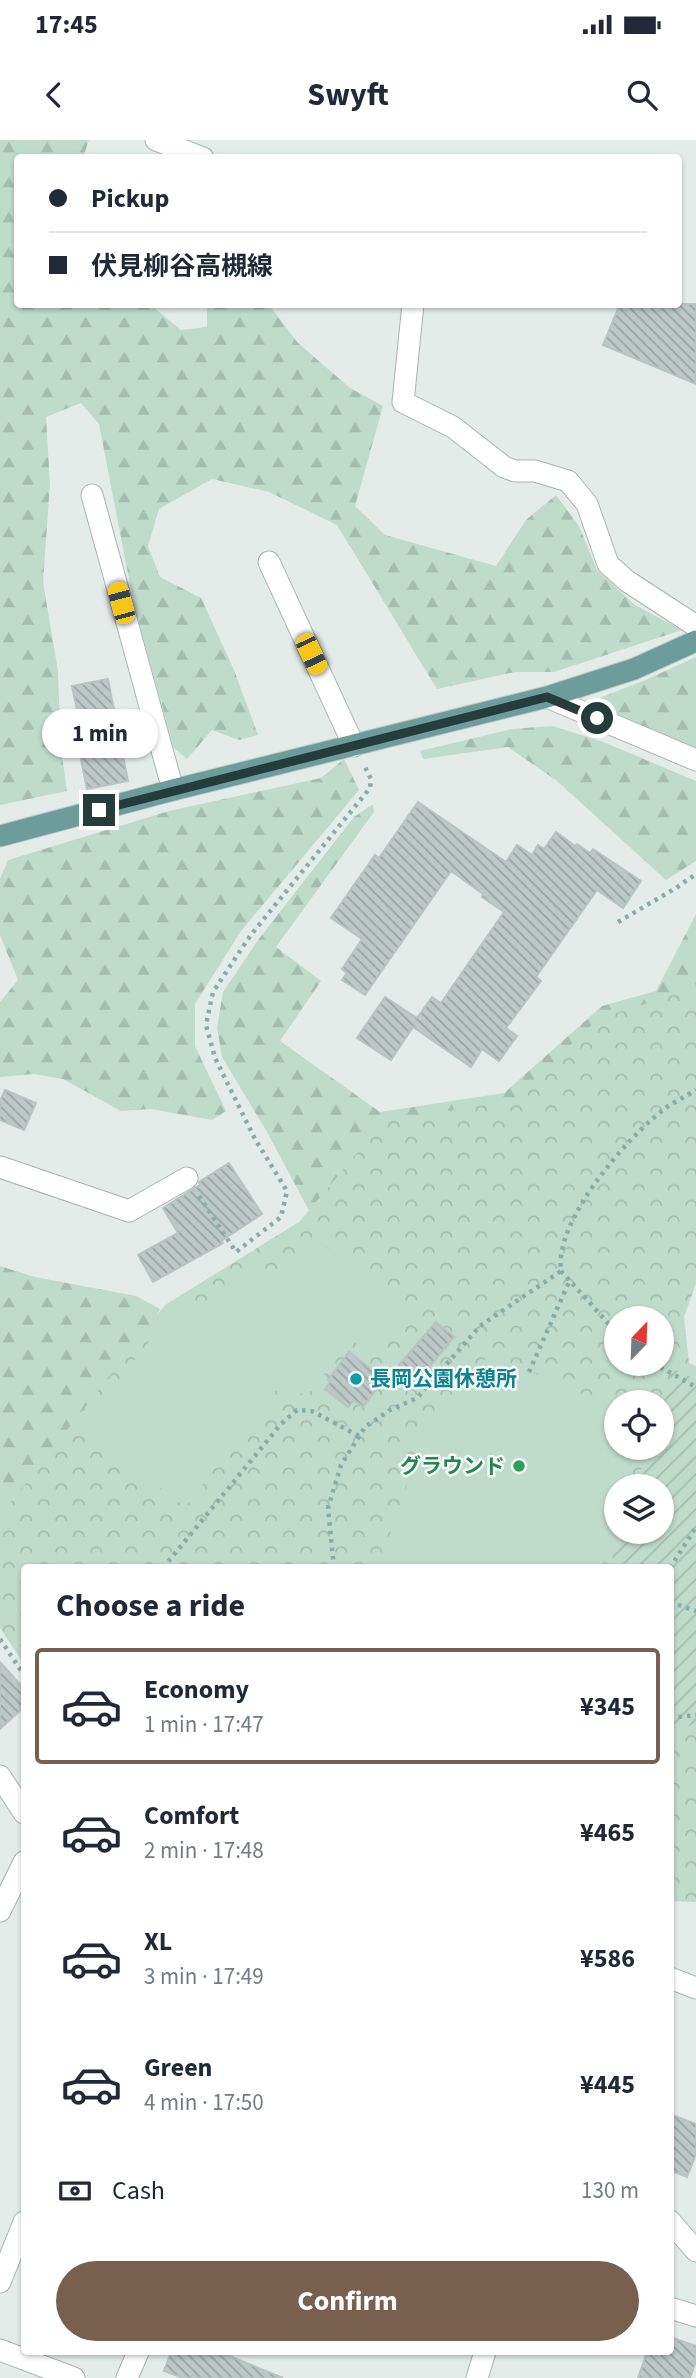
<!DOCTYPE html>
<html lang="en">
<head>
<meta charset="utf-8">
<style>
  body { margin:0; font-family:"Source Sans 3","Noto Sans JP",sans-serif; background:#f2f2f3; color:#1f2937; height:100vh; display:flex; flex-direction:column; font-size:26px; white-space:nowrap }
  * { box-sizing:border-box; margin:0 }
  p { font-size:23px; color:#747a83 }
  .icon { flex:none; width:38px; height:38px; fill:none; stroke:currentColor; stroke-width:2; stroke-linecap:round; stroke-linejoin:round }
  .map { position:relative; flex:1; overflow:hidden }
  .side { position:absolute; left:21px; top:1424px; width:653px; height:791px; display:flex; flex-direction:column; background:#fff; border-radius:7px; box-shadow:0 2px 5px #0004 }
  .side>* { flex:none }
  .top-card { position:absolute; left:14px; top:14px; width:668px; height:154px; border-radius:7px; box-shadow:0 2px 5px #0004; display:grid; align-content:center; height:154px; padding:0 35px; background:#fff }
  .needle { width:46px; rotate:23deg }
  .controls { position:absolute; left:604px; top:1166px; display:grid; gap:14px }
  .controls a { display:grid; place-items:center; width:70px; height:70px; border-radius:50%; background:#fff; box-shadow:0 2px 5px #0004; font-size:35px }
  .end { position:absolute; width:32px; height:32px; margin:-16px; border:9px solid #253c3b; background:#fff; box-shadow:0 0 0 4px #fff }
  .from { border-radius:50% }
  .bubble { position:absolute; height:49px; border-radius:24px; background:#fff; box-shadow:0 2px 5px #0004; font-size:23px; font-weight:700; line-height:49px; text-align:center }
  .car { position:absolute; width:21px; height:42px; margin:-21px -10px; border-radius:9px; box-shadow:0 0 5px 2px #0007; background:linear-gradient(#f5c518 24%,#345 0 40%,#f5c518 0 76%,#345 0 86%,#f5c518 0) }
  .top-card b { display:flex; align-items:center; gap:24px; height:66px; font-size:26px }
  .top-card b+b { border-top:2px solid #e0e1e3 }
  .top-card i { width:18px; height:18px; background:#1f2937 }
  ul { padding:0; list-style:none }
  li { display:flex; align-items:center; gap:21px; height:116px; margin:0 14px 10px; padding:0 21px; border:4px solid transparent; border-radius:7px }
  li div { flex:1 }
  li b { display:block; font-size:26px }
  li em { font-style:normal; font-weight:700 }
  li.active { border-color:#785f4e }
  li>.icon { width:63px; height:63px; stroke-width:1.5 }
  h2 { padding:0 35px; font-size:32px; line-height:84px }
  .pay { display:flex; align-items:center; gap:18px; height:77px; padding:0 35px; font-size:26px }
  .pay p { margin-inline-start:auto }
  .button { display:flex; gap:14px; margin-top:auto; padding:14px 35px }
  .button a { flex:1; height:80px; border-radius:42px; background:#785f4e; color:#fff; font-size:28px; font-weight:700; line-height:80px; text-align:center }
  .status { display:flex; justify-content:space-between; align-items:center; height:49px; padding:0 35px; background:#fff; direction:ltr }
  .status svg { height:19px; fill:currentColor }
  header { display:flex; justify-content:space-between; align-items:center; height:91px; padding:0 35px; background:#fff; font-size:32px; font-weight:700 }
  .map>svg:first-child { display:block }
  .forest { fill:url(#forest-firs) }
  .park { fill:url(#park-crowns); fill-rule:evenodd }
  .garden { fill:url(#garden-furrows) }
  .pitch { fill:#bfdbcc }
  .building { fill:url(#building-back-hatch); stroke:#b7c5c2; stroke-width:2 }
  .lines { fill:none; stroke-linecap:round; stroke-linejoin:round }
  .minor-casing { stroke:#a7b4b2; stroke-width:23 }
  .tertiary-casing { stroke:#a7b4b2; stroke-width:23 }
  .primary-casing { stroke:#c2c8c8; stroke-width:23 }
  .path { stroke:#87ada9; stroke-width:4.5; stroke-dasharray:3.5 5; stroke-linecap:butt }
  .minor { stroke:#fff; stroke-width:21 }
  .tertiary { stroke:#fff; stroke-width:21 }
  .primary { stroke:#6c9d9b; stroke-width:21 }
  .route { stroke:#253c3b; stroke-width:9 }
  .culture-dot { fill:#0f9aa8; stroke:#f4f9f7; stroke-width:2.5 }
  .leisure-dot { fill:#2e9e5b; stroke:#f4f9f7; stroke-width:2.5 }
  .labels { text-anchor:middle; stroke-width:5; stroke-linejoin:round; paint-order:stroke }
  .culture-label { font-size:21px; font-weight:bold; fill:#0d838f; stroke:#f4f9f7; text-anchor:start }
  .leisure-label { font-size:21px; font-weight:bold; fill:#27864d; stroke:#f4f9f7; text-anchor:end }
</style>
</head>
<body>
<div class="status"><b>17:45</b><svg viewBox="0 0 49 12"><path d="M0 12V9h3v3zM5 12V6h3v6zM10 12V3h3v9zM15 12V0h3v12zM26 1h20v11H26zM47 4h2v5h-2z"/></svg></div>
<header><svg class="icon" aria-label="back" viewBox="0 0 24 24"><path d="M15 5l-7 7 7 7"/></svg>Swyft<svg class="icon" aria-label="search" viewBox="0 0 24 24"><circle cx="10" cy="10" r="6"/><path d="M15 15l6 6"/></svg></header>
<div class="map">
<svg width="696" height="2238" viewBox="0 0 696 2238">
  <defs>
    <pattern id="forest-firs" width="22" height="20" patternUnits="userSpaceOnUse" patternTransform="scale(1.75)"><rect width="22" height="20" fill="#bfdbcc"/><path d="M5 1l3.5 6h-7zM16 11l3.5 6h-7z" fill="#a4bdb0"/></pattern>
    <pattern id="park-crowns" width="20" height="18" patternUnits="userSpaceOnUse" patternTransform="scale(1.75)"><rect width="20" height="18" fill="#bfdbcc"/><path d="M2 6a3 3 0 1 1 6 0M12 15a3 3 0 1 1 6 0" fill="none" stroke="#a4bdb0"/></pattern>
    <pattern id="garden-furrows" width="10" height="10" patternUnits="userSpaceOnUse" patternTransform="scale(1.75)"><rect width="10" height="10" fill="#bfdbcc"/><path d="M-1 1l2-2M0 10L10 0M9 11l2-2" fill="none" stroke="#a4bdb0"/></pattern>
    <pattern id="building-back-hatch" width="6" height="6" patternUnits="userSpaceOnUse" patternTransform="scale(1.75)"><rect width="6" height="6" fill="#bcc9c7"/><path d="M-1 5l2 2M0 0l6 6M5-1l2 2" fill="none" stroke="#99a4a3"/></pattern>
  </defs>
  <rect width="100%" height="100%" fill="#e4ecea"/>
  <g class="forest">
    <polygon points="0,0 89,0 83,17 18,18 18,164 151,165 181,190 207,187 207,165 269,165 298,203 350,248 383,266 355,366 385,395 496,426 526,380 556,355 579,386 597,430 635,465 682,490 554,532 515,532 437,549 337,385 269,352 212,339 159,369 148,406 160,437 201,458 234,530 258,595 239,600 212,590 187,619 174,608 134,465 99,284 81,263 46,277 50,344 43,442 58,531 61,609 67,651 0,665"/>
    <polygon points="696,517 696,610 598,569 594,560 643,541"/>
    <polygon points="552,586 601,601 696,641 696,721 666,740 557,641 508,607 423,619 420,611 512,589"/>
    <polygon points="344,619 359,650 241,791 195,864 195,906 226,971 212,980 151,969 121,971 63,939 34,934 0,937 0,862 18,840 0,795 0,739 8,720 169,671 321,638"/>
    <polygon points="373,664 374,672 276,807 321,841 280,901 380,972 504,953 602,866 656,851 696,774 696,940 320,1091 267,992 222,917 217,888 223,852 258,800 354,677"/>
    <polygon points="0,1126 35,1137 136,1156 160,1169 0,1478"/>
  </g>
  <path class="park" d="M696,842V1144L684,1177L689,1223L696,1226V1762L670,1761V1428H24V1524L0,1488V1376L165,1165L299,1082L385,980L512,961L598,879L657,860ZM616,1178H662V1223H616ZM616,1262H662V1307H616ZM616,1346H662V1391H616Z"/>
  <polygon class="garden" points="673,1229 696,1239 696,1585 670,1587 670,1428 630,1428 612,1418 621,1391 662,1391 662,1346 636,1346 648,1307 662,1307 662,1266"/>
  <g class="pitch">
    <polygon points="314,1098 408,1171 372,1216 351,1200 306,1257 284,1240 185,1367 82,1287 183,1158 205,1175 249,1119 279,1142"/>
    <path d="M490,1214L616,1269V1307H628L622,1346H616C616,1380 613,1396 601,1428H378L429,1283Z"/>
  </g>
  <g class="building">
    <polygon points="620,164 696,164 696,244 603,205"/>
    <polygon points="108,539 128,641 87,649 76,595 82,594 72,546"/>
    <polygon points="418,662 506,722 517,705 532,715 538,705 544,709 556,692 575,706 577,704 590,713 593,709 641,741 623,768 597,750 536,837 541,841 506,888 517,896 499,921 482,909 471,927 413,887 391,920 357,898 385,857 417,878 432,857 441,863 504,772 482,757 483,754 451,731 365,855 342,840 347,833 342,829 362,799 331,778 375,715 379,718"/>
    <polygon points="5,950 36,963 24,990 0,980 0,961"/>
    <polygon points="229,1023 262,1074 221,1101 223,1103 153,1142 138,1115 178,1093 163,1068 193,1049 200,1045 199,1042"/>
    <polygon points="436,1182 454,1197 418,1241 399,1225"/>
    <polygon points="349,1212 384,1239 363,1267 354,1260 348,1267 325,1249 330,1242 328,1240"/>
    <polygon points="0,1522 24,1549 24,1567 0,1589"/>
    <polygon points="670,1974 696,1984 696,2014 687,2037 670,2030"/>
    <polygon points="670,2197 696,2206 696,2221 690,2238 638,2238 647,2212 670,2212"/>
    <polygon points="171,2212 220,2212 283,2238 183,2238 164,2231"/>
  </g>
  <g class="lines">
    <defs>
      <g id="minor">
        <polyline points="156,0 203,18"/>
        <polyline points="413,164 403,262 453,287 504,327 515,331 535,331 568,341 587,364 608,424 627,441 696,486"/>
        <polyline points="92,355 173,650"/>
        <polyline points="269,422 354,606"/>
        <polyline points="547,557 696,620"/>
        <polyline points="0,1027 129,1071 187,1038"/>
        <polyline points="0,1771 24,1722"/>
        <polyline points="670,1838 696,1848"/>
        <polyline points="670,2081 696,2111"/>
        <polyline points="0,2142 24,2082"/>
        <polyline points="0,2210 74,2238"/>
        <polyline points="127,2238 138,2212"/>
        <polyline points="477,2238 485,2212"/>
      </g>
      <g id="tertiary">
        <polyline points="0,1636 24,1673"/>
        <polyline points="670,2168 696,2176"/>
      </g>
      <polyline id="primary" points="0,696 173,650 547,557 634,529 696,501"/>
    </defs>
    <use href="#minor" class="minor-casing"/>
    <use href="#tertiary" class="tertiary-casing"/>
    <use href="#primary" class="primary-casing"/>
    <g class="path">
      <polyline points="618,782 676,748 696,734"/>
      <polyline points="199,1056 236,1112 281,1077 287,1051 255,999 215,918 206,885 213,852 250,796 370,648 371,639 364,625"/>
      <polyline points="561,1131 616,1192"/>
      <polyline points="653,1223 696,1247"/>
      <polyline points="529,1232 569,1142"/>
      <polyline points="163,1428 281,1284 297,1270 312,1271 359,1296"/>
      <path d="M334,1428L328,1368L341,1325L365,1287L390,1270L417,1258L480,1186L561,1131C554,1081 626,999 663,970C673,962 685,957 696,950"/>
      <polyline points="670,1428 696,1387"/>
      <polyline points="670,1462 696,1471"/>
      <polyline points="0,1499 24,1535"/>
      <polyline points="670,1578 696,1575"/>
    </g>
    <use href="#minor" class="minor"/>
    <use href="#tertiary" class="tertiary"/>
    <use href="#primary" class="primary"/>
  </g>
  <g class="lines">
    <polyline class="route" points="99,670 547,557 597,578"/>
  </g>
  <circle class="culture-dot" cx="356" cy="1239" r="7"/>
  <circle class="leisure-dot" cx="519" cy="1326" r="7"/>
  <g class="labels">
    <g class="culture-label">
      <text x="370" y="1246">長岡公園休憩所</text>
    </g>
    <g class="leisure-label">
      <text x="505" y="1333">グラウンド</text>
    </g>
  </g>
</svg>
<div class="controls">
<a><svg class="needle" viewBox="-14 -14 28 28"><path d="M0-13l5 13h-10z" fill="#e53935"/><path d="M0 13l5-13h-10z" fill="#747a83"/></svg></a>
<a><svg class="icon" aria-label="locate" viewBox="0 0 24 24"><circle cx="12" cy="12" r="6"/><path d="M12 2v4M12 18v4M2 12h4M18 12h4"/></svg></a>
<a><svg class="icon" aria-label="layers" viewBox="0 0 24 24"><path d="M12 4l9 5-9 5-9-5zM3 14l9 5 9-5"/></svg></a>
</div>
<i class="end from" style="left:597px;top:578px"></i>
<i class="end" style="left:99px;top:670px"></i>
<div class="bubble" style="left:42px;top:569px;width:116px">1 min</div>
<i class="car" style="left:121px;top:463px;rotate:345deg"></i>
<i class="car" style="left:311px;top:514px;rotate:155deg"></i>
<div class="top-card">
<b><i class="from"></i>Pickup</b>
<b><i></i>伏見柳谷高槻線</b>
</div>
<section class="side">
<h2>Choose a ride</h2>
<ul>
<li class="active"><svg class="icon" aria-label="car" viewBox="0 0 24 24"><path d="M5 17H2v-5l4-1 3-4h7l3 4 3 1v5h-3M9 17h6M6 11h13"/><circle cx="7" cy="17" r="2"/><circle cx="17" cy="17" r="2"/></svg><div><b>Economy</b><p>1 min · 17:47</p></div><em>¥345</em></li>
<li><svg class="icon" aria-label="car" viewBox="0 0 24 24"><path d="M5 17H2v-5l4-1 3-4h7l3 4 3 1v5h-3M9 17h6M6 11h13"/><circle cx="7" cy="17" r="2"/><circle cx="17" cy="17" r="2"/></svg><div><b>Comfort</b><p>2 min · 17:48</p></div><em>¥465</em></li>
<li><svg class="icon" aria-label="car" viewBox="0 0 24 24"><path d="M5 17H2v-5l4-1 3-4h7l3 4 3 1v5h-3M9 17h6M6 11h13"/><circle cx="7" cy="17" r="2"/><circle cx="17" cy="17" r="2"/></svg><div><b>XL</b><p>3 min · 17:49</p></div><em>¥586</em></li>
<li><svg class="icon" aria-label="car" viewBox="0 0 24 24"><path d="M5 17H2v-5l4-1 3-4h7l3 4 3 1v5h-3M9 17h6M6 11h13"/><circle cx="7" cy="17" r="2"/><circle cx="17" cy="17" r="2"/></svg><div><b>Green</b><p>4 min · 17:50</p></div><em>¥445</em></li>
</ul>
<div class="pay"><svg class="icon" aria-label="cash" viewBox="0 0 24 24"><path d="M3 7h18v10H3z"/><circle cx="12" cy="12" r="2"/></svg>Cash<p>130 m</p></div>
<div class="button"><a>Confirm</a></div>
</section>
</div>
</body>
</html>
